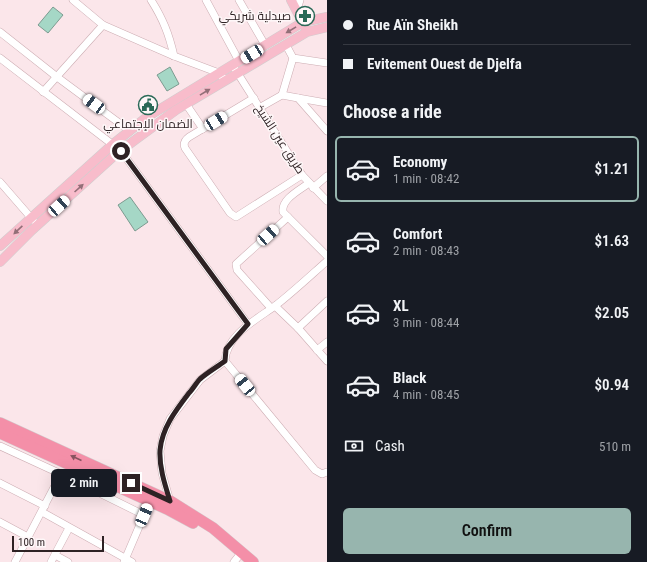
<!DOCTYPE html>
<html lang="en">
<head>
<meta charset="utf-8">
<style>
  body { margin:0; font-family:"Roboto Condensed",Cairo,sans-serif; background:#242831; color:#f1f3f6; height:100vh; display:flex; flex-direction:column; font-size:15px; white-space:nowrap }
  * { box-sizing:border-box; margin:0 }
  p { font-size:13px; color:#9ea1a6 }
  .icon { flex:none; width:22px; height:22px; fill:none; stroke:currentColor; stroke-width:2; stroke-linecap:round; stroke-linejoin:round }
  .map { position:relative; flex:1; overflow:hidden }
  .sheet { display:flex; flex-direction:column; background:#171b24; width:320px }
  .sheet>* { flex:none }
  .top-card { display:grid; align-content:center; height:88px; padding:0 16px; background:#171b24 }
  .scale { position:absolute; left:12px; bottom:10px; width:92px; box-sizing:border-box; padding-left:4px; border:2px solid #2e2224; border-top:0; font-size:11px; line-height:14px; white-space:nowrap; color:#2e2224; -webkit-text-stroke:3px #fef7f8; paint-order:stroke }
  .end { position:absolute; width:18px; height:18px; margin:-9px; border:5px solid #2e2224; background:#fff; box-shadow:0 0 0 2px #fff }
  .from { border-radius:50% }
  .bubble { position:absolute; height:28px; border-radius:6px; background:#171b24; box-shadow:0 4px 16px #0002; font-size:13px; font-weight:600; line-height:28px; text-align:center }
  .car { position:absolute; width:12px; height:24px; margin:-12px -6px; border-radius:5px; box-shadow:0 0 3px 1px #0007; background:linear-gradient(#fff 24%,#345 0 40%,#fff 0 76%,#345 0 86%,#fff 0) }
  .top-card b { display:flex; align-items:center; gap:14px; height:38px; font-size:15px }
  .top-card b+b { border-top:1px solid #363941 }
  .top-card i { width:10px; height:10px; background:#f1f3f6 }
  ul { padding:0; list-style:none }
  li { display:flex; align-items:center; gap:12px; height:66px; margin:0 8px 6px; padding:0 8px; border:2px solid transparent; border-radius:6px }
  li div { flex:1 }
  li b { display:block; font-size:15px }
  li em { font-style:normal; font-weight:600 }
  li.on { border-color:#97b5ae }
  li>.icon { width:36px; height:36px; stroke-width:1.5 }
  h2 { padding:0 16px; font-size:18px; line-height:48px }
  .pay { display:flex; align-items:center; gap:10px; height:44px; padding:0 16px; font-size:15px }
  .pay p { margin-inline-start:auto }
  .primary-button { display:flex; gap:8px; margin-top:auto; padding:8px 16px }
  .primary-button a { flex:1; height:46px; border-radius:6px; background:#97b5ae; color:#111; font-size:16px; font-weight:600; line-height:46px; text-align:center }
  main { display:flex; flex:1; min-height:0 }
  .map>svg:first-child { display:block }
  .building { fill:#a5d7c6; stroke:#7c9b90 }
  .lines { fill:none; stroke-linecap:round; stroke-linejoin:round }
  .minor-casing { stroke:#cdadb3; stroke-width:8 }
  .major-casing { stroke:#d1cecf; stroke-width:10 }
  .highway-casing { stroke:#d1cecf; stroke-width:12 }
  .minor { stroke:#fff; stroke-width:7 }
  .major { stroke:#f8bccb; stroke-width:9 }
  .highway { stroke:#f48fa8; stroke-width:11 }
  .oneway { fill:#936f78 }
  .oneway2 { fill:#87535f }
  .route { stroke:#2e2224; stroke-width:5 }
  .labels { text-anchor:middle; stroke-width:3; stroke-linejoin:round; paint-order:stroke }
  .poi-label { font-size:12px; fill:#2e2224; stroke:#fef7f8; text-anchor:end }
  .street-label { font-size:12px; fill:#2e2224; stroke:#fef7f8 }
</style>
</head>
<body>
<main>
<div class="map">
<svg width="327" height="562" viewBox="0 0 327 562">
  <rect width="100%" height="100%" fill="#fbe6ea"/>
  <g class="building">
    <polygon points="53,7 63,15 48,33 38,25"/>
    <polygon points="170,67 179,84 167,91 157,75"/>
    <polygon points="130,197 148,222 135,231 118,205"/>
  </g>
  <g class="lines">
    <defs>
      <g id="minor">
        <polyline points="73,0 103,25 174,56 219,73 225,80"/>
        <path d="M151,0C163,19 169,34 174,56"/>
        <polyline points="206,0 239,61"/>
        <polyline points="239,0 265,45"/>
        <polyline points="297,10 300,0"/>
        <polyline points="0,32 57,77 130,131"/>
        <polyline points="286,45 293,58 327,63"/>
        <polyline points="0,58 121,151 248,324"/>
        <polyline points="235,69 302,175 327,201"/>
        <polyline points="43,92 103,25"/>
        <polyline points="282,95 298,98 327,131"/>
        <path d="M254,98L189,137C185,140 183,143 185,148L230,213L236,217L302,175"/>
        <polyline points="298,98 327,103"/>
        <polyline points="186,104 203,129"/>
        <polyline points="259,108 282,95 293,58"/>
        <polyline points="0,182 33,220"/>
        <path d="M309,183C300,190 281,199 283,212L327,256"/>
        <polyline points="313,188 327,176"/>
        <path d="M327,261C310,276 293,292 275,306C257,319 226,335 225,361L315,470L322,474L327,472"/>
        <polyline points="275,306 298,328 327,361"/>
        <polyline points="271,308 237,270 236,264 288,217"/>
        <polyline points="298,328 327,301"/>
        <polyline points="317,350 327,342"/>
        <polyline points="0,446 61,474 144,515"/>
        <polyline points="0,483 45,506"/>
        <polyline points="169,503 170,501 162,473 160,451 163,436 170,419 200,380 225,361"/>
        <polyline points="42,512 132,562"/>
        <polyline points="0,522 28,537"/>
        <polyline points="55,555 68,562"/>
        <polyline points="15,562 61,474"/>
        <polyline points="51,562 69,528"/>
        <polyline points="124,562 150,501"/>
        <polyline points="234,562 242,552"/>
      </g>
      <g id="major">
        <polyline points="291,0 305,27"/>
        <polyline points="0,246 113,144 147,117 303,22 327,17"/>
        <polyline points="0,262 31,231 115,155 135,140 176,110 307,32 327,27"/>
      </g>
      <g id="highway">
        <polyline points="0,423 170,501 213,528 253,562"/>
        <polyline points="0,433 167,509 193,523"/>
      </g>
    </defs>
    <use href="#minor" class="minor-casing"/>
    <use href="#major" class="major-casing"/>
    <use href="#highway" class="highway-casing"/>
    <use href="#minor" class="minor"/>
    <use href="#major" class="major"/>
    <use href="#highway" class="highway"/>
  </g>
  <defs><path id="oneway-solid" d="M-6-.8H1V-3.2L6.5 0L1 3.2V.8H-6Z"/></defs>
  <g class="oneway">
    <use href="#oneway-solid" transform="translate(291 30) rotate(149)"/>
    <use href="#oneway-solid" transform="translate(205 92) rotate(-31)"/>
    <use href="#oneway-solid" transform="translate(79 188) rotate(-42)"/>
    <use href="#oneway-solid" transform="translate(18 230) rotate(137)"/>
  </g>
  <use class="oneway2" href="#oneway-solid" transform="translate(76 458) rotate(-156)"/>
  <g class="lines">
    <path class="route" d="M121,151L248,324L226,349L225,361C217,367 208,372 200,379C196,383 193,389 189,393C176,410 162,428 160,450C159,467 165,485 170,501L131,483"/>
  </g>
  <defs>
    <symbol id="pharmacy-ring" viewBox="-11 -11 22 22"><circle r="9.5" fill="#fef7f8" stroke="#2a6957" stroke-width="1.5"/><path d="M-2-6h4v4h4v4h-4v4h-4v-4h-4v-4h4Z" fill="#2a6957"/></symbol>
    <symbol id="civic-ring" viewBox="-11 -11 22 22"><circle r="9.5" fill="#fef7f8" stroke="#2a6957" stroke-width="1.5"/><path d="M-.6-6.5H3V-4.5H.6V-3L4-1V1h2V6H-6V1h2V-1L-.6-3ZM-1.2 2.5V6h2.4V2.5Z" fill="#2a6957"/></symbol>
  </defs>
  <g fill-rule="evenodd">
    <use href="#pharmacy-ring" x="294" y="5" width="22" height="22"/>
    <use href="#civic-ring" x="137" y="94" width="22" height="22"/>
  </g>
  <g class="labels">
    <g class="poi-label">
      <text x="291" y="20">صيدلية شريكي</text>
      <text x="148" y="128" text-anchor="middle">الضمان الإجتماعي</text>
    </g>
    <g class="street-label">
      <text transform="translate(280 139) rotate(57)" y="4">طريق عين الشيخ</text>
    </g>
  </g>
</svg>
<div class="scale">100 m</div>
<i class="end from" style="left:121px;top:151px"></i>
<i class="end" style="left:131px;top:483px"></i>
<div class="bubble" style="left:51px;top:469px;width:66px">2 min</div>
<i class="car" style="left:252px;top:54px;rotate:239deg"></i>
<i class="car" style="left:94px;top:104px;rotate:306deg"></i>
<i class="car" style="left:216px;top:121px;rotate:59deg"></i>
<i class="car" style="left:59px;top:206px;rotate:48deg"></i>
<i class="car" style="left:268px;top:235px;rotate:48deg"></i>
<i class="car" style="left:245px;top:385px;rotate:321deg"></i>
<i class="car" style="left:144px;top:515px;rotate:23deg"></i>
</div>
<section class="sheet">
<div class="top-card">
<b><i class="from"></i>Rue Aïn Sheikh</b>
<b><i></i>Evitement Ouest de Djelfa</b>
</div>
<h2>Choose a ride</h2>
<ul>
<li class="on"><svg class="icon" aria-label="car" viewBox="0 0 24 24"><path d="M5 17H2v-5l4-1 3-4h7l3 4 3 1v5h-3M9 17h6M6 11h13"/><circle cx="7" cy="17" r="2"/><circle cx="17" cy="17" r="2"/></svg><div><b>Economy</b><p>1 min · 08:42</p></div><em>$1.21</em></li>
<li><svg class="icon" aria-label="car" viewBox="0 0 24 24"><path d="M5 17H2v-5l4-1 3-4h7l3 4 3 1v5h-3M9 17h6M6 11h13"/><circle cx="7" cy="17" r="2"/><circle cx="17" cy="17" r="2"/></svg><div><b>Comfort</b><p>2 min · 08:43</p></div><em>$1.63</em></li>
<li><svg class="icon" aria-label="car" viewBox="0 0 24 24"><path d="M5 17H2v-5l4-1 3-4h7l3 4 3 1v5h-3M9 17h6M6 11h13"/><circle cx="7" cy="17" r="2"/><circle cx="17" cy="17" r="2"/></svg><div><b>XL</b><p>3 min · 08:44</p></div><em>$2.05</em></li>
<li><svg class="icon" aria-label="car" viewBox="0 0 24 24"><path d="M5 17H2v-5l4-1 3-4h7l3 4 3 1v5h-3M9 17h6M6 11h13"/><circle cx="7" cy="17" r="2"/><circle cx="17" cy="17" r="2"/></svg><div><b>Black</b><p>4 min · 08:45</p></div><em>$0.94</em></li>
</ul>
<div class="pay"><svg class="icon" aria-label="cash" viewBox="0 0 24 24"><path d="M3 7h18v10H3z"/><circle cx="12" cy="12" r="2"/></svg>Cash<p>510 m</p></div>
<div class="primary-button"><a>Confirm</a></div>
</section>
</main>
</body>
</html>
